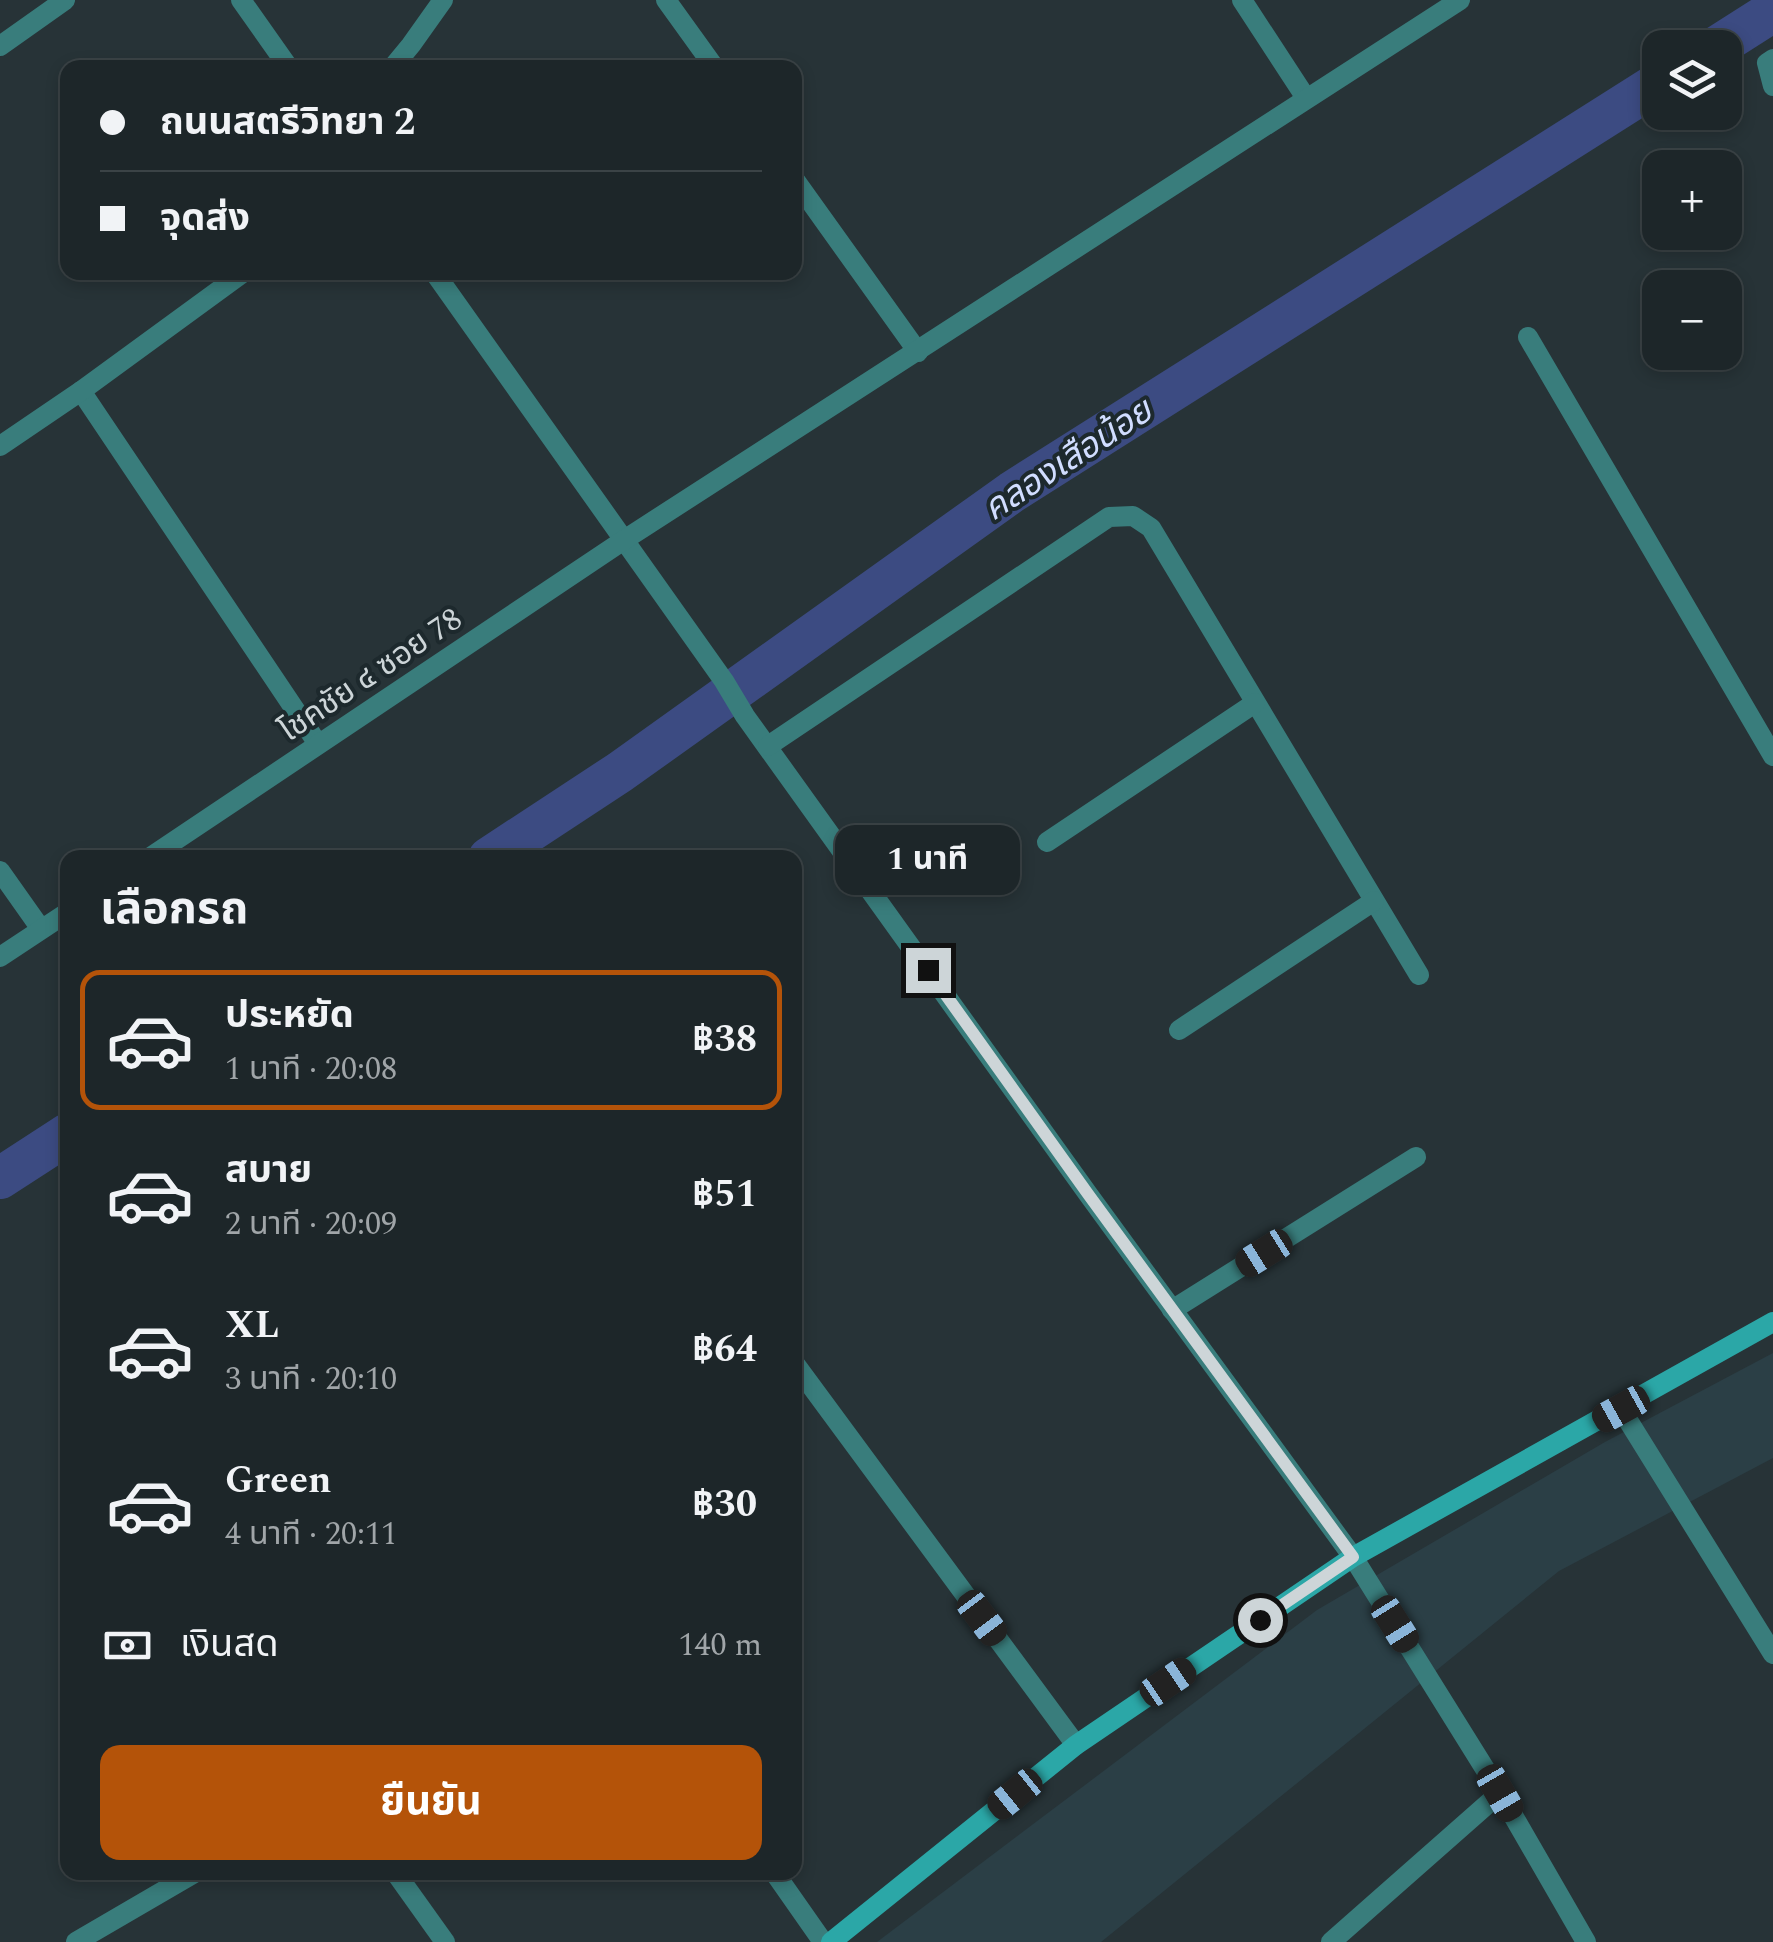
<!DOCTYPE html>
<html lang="th">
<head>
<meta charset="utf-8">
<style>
  body { margin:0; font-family:Spectral,"Noto Sans Thai",serif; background:#2a3235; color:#f1f3f6; height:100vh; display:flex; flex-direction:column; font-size:38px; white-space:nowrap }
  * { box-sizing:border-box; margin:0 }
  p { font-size:32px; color:#a0a5a8 }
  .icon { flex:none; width:55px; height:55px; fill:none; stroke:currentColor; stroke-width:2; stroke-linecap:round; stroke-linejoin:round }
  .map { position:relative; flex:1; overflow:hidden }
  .panel { position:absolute; left:60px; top:850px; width:742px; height:1030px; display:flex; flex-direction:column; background:#1d2629; border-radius:20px; box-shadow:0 5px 15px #0003,0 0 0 2px #3b4346 }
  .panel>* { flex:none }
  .guide { position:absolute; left:60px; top:60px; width:742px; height:220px; border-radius:20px; box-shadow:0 5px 15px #0003,0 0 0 2px #3b4346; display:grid; align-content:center; height:220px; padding:0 40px; background:#1d2629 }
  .buttons { position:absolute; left:1642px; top:30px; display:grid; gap:20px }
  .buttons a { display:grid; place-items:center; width:100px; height:100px; border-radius:20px; background:#1d2629; box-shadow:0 5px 15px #0003,0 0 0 2px #3b4346; font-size:50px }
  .end { position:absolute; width:45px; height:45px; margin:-22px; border:12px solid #cdd5d8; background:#111; box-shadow:0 0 0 5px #111 }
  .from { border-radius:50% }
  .bubble { position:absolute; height:70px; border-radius:20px; background:#1d2629; box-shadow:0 5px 15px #0003,0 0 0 2px #3b4346; font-size:32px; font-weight:700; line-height:70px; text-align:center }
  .car { position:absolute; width:30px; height:60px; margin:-30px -15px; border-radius:12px; box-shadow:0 0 8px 2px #0007; background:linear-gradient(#222 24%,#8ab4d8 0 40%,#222 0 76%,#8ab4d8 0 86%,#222 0) }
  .guide b { display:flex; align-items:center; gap:35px; height:95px; font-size:38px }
  .guide b+b { border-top:2px solid #3b4346 }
  .guide i { width:25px; height:25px; background:#f1f3f6 }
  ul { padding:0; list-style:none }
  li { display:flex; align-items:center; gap:30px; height:140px; margin:0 20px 15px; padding:0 20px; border:5px solid transparent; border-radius:20px }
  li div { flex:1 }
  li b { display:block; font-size:38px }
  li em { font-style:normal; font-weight:700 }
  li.active { border-color:#b45309 }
  li>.icon { width:90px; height:90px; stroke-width:1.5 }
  h2 { padding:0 40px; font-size:45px; line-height:120px }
  .pay { display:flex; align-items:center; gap:25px; height:110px; padding:0 40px; font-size:38px }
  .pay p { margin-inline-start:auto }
  .action { display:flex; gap:20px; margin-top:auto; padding:20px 40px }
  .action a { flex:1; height:115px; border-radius:20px; background:#b45309; color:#fff; font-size:40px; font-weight:700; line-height:115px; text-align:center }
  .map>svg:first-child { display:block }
  .built { fill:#2b3f46 }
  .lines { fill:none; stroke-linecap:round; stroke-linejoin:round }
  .canal { stroke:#3c4b82; stroke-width:42 }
  .lane { stroke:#397d7c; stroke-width:20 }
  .street { stroke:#397d7c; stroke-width:20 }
  .secondary { stroke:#2ba7a7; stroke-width:20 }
  .route { stroke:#cdd5d8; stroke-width:12 }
  .labels { text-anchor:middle; stroke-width:8; stroke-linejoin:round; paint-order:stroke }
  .street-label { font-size:32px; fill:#cdd5d8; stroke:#1d292d }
  .water-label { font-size:35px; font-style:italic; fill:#d1ddff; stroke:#1d292d }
</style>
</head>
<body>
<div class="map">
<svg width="1773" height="1942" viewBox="0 0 1773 1942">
  <rect width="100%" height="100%" fill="#273337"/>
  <polygon class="built" points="1773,1353 1773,1458 1559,1571 1101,1942 877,1942 1317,1610 1605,1442"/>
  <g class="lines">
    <g class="canal">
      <polyline points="1715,48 1773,11"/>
      <polyline points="489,858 620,772 1012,492 1660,82"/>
      <polyline points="0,1178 68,1134"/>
    </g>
    <polyline class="lane" points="1773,59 1767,63 1773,86"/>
    <g class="street">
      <polyline points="241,0 289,68"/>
      <polyline points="666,0 715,68"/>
      <polyline points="1242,0 1306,98"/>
      <polyline points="0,46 65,0"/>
      <polyline points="392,68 411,45 443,0"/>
      <polyline points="795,180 918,352"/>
      <polyline points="434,272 624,540 724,681 745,716 1088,1194 1353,1557 1500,1793 1586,1942"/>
      <polyline points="1528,337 1773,756"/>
      <polyline points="81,391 318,744"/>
      <polyline points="0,446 81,391 244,272"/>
      <polyline points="768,746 1109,517 1133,516 1151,528 1419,975"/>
      <polyline points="1047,842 1255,703"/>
      <polyline points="149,858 624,540 1460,0"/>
      <polyline points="0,871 41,929"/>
      <polyline points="0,957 68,912"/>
      <polyline points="1179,1030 1374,901"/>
      <polyline points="1172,1310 1416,1157"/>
      <polyline points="795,1364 1076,1745"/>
      <polyline points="1621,1409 1773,1654"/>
      <polyline points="395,1872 445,1942"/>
      <polyline points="774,1872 823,1942"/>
      <polyline points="76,1942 196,1872"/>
      <polyline points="1331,1942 1500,1793"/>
    </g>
    <polyline class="secondary" points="831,1942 1076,1745 1353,1557 1773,1322"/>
  </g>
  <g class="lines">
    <polyline class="route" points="928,970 1088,1194 1353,1557 1260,1620"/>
  </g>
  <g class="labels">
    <g class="street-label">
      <text transform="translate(370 674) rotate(-34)" y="11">โชคชัย ๔ ซอย 78</text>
    </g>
    <g class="water-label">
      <text transform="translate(1067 459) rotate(-33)" y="12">คลองเสือน้อย</text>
    </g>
  </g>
</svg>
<div class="buttons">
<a><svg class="icon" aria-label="layers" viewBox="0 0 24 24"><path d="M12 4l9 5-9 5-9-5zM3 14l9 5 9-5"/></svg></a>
<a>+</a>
<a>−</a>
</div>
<i class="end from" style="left:1260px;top:1620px"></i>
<i class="end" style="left:928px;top:970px"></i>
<div class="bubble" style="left:835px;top:825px;width:185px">1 นาที</div>
<i class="car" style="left:1264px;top:1253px;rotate:238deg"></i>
<i class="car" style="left:1621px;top:1409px;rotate:241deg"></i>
<i class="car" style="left:982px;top:1618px;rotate:143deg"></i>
<i class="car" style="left:1395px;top:1624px;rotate:148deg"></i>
<i class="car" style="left:1168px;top:1682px;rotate:56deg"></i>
<i class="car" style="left:1500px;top:1793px;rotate:150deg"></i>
<i class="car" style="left:1015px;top:1794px;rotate:231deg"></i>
<div class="guide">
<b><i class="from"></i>ถนนสตรีวิทยา 2</b>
<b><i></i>จุดส่ง</b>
</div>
<section class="panel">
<h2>เลือกรถ</h2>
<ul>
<li class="active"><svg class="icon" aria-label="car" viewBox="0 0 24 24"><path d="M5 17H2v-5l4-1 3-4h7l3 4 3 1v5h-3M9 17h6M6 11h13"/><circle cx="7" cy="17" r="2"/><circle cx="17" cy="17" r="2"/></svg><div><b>ประหยัด</b><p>1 นาที · 20:08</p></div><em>฿38</em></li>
<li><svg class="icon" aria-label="car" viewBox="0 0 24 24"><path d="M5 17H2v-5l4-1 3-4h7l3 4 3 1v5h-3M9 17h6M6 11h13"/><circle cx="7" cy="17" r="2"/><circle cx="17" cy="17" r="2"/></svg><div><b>สบาย</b><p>2 นาที · 20:09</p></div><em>฿51</em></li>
<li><svg class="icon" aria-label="car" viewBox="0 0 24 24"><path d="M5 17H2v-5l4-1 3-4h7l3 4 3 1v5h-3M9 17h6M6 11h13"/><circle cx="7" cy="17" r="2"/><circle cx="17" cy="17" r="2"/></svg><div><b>XL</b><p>3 นาที · 20:10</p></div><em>฿64</em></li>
<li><svg class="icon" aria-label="car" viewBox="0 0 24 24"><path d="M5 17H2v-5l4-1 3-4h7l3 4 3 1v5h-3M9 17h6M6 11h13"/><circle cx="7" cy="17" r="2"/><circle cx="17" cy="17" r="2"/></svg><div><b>Green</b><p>4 นาที · 20:11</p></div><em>฿30</em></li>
</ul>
<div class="pay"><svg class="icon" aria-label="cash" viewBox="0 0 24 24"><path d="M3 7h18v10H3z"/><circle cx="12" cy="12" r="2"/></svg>เงินสด<p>140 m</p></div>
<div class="action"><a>ยืนยัน</a></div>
</section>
</div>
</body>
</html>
